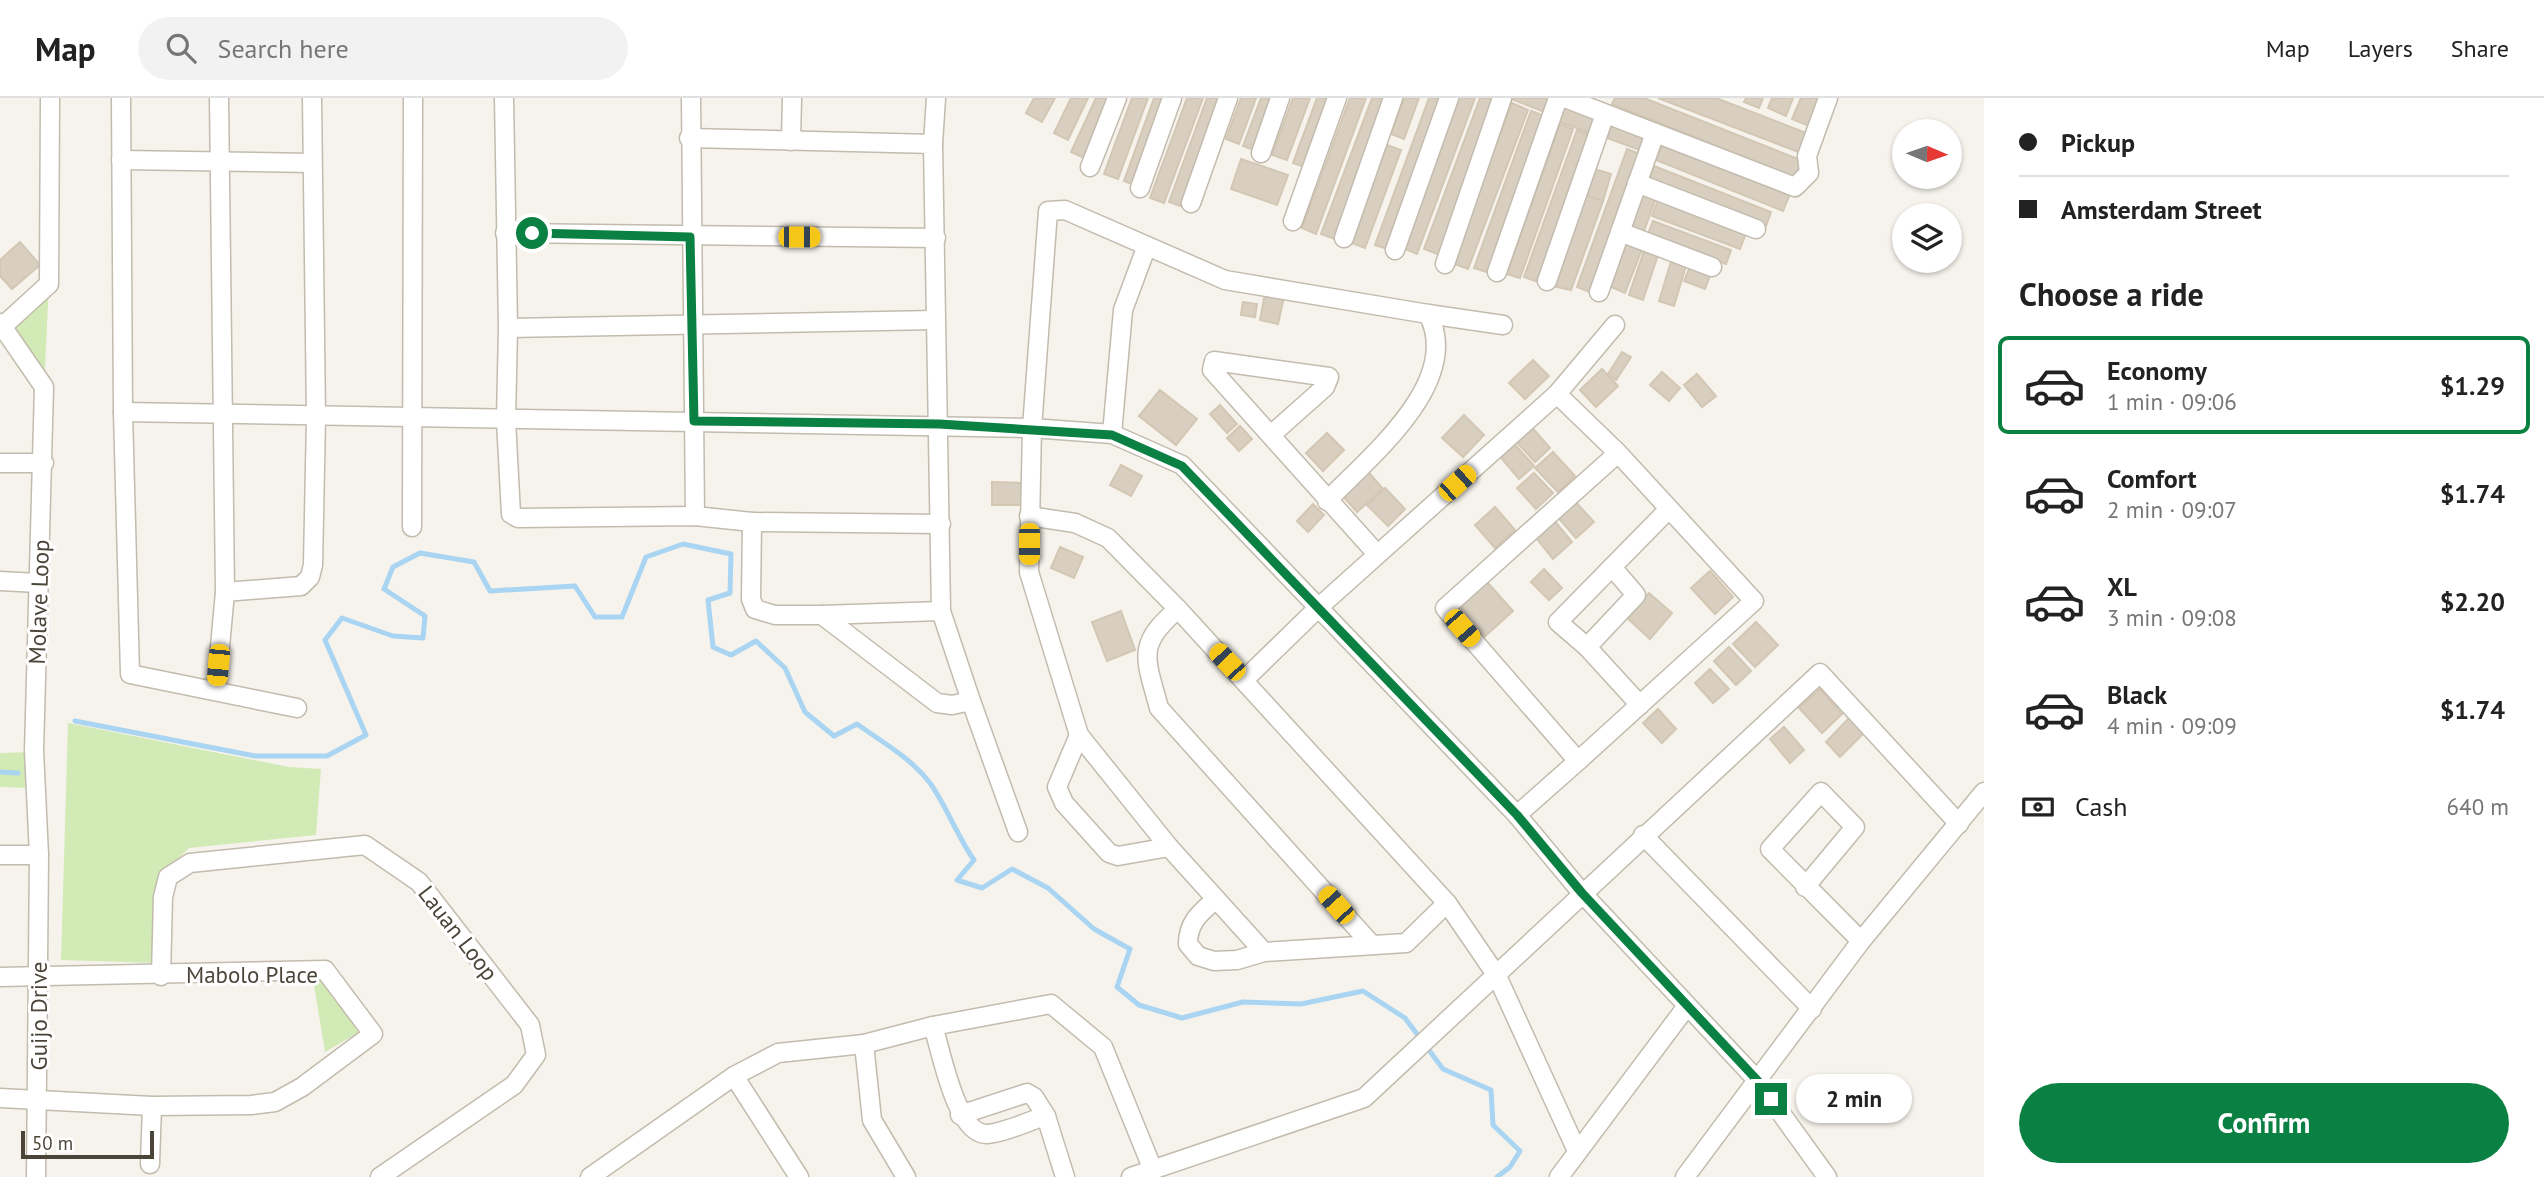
<!DOCTYPE html>
<html lang="en">
<head>
<meta charset="utf-8">
<style>
  body { margin:0; font-family:"PT Sans",sans-serif; background:#f2f2f2; color:#222; height:100vh; display:flex; flex-direction:column; font-size:26px; white-space:nowrap }
  * { box-sizing:border-box; margin:0 }
  p { font-size:23px; color:#767676 }
  .icon { flex:none; width:38px; height:38px; fill:none; stroke:currentColor; stroke-width:2; stroke-linecap:round; stroke-linejoin:round }
  .map { position:relative; flex:1; overflow:hidden }
  .sheet { display:flex; flex-direction:column; background:#fff; width:560px }
  .sheet>* { flex:none }
  .top-card { display:grid; align-content:center; height:154px; padding:0 35px; background:#fff }
  .needle { width:46px; rotate:92deg }
  .buttons { position:absolute; left:1892px; top:21px; display:grid; gap:14px }
  .buttons a { display:grid; place-items:center; width:70px; height:70px; border-radius:50%; background:#fff; box-shadow:0 2px 5px #0004; font-size:35px }
  .scale { position:absolute; left:21px; bottom:18px; width:133px; box-sizing:border-box; padding-left:7px; border:4px solid #4b4439; border-top:0; font-size:19px; line-height:24px; white-space:nowrap; color:#4b4439; -webkit-text-stroke:5px #fff; paint-order:stroke }
  .end { position:absolute; width:32px; height:32px; margin:-16px; border:9px solid #0b8043; background:#fff; box-shadow:0 0 0 4px #fff }
  .from { border-radius:50% }
  .bubble { position:absolute; height:49px; border-radius:24px; background:#fff; box-shadow:0 2px 5px #0004; font-size:23px; font-weight:700; line-height:49px; text-align:center }
  .car { position:absolute; width:21px; height:42px; margin:-21px -10px; border-radius:9px; box-shadow:0 0 5px 2px #0007; background:linear-gradient(#f5c518 24%,#345 0 40%,#f5c518 0 76%,#345 0 86%,#f5c518 0) }
  .top-card b { display:flex; align-items:center; gap:24px; height:66px; font-size:26px }
  .top-card b+b { border-top:2px solid #e0e0e0 }
  .top-card i { width:18px; height:18px; background:#222 }
  ul { padding:0; list-style:none }
  li { display:flex; align-items:center; gap:21px; height:98px; margin:0 14px 10px; padding:0 21px; border:4px solid transparent; border-radius:10px }
  li div { flex:1 }
  li b { display:block; font-size:26px }
  li em { font-style:normal; font-weight:700 }
  li.current { border-color:#0b8043 }
  li>.icon { width:63px; height:63px; stroke-width:1.5 }
  h2 { padding:0 35px; font-size:32px; line-height:84px }
  .pay { display:flex; align-items:center; gap:18px; height:77px; padding:0 35px; font-size:26px }
  .pay p { margin-inline-start:auto }
  .action { display:flex; gap:14px; margin-top:auto; padding:14px 35px }
  .action a { flex:1; height:80px; border-radius:42px; background:#0b8043; color:#fff; font-size:28px; font-weight:700; line-height:80px; text-align:center }
  header { display:flex; align-items:center; gap:42px; box-sizing:border-box; height:98px; padding:0 35px; background:#fff; border-bottom:2px solid #e0e0e0 }
  header strong { font-size:33px }
  nav { display:flex; gap:38px; margin-inline-start:auto; font-size:24px }
  .search { width:490px; height:63px; background:#f2f2f2; display:flex; align-items:center; gap:18px; box-sizing:border-box; padding:0 24px; border-radius:38px; color:#767676; font-size:26px }
  main { display:flex; flex:1; min-height:0 }
  .map>svg:first-child { display:block }
  .green { fill:#d2eab5 }
  .lines { fill:none; stroke-linecap:round; stroke-linejoin:round }
  .stream { stroke:#a9d4f2; stroke-width:5 }
  .building { fill:#d8cfc1; stroke:#d3c7b4; stroke-width:2 }
  .minor-casing { stroke:#c2bbae; stroke-width:21 }
  .minor { stroke:#fff; stroke-width:18 }
  .route { stroke:#0b8043; stroke-width:9 }
  .labels { text-anchor:middle; stroke-width:6; stroke-linejoin:round; paint-order:stroke }
  .street-label { font-size:23px; fill:#4b4439; stroke:#fff }
</style>
</head>
<body>
<header>
<strong>Map</strong>
<div class="search"><svg class="icon" aria-label="search" viewBox="0 0 24 24"><circle cx="10" cy="10" r="6"/><path d="M15 15l6 6"/></svg>Search here</div>
<nav><a>Map</a><a>Layers</a><a>Share</a></nav>
</header>
<main>
<div class="map">
<svg width="1984" height="1079" viewBox="0 0 1984 1079">
  <rect width="100%" height="100%" fill="#f6f3ec"/>
  <g class="green">
    <polygon points="49,186 44,289 3,228"/>
    <polygon points="68,625 289,669 321,671 316,737 189,750 164,775 158,865 61,862"/>
    <polygon points="32,654 32,690 0,689 0,655"/>
    <polygon points="325,880 359,934 325,954 313,881"/>
  </g>
  <g class="lines">
    <g class="stream">
      <path d="M75,623L255,658H327L366,637L325,542L342,520L393,538L423,540L425,518L384,491L393,469L420,455L474,464L490,493L575,488L595,519H622L646,459L683,446L731,456L730,495L708,502L713,549L731,557L756,543L785,570L805,614L834,638L857,626C882,644 911,660 930,685C947,709 957,738 974,762L957,782L982,790L1012,771L1048,790L1094,831L1130,851L1117,889L1139,907L1182,920L1243,904L1301,906L1363,893L1405,920L1443,971L1491,992L1493,1027L1520,1053L1510,1069L1497,1079"/>
      <polyline points="0,674 18,675"/>
    </g>
  </g>
  <g class="building">
    <polygon points="1034,0 1055,0 1042,24 1026,15"/>
    <polygon points="1071,0 1088,0 1068,42 1054,35"/>
    <polygon points="1096,0 1114,0 1086,61 1071,54"/>
    <polygon points="1132,0 1148,0 1118,81 1104,76"/>
    <polygon points="1154,0 1169,0 1137,88 1124,83"/>
    <polygon points="1187,0 1203,0 1164,105 1150,100"/>
    <polygon points="1207,0 1224,0 1183,109 1169,104"/>
    <polygon points="1241,0 1256,0 1239,46 1226,41"/>
    <polygon points="1261,0 1279,0 1259,54 1243,48"/>
    <polygon points="1293,0 1310,0 1287,62 1272,57"/>
    <polygon points="1317,0 1333,0 1307,70 1293,65"/>
    <polygon points="1350,0 1366,0 1316,136 1302,130"/>
    <polygon points="1372,0 1389,0 1337,142 1321,136"/>
    <polygon points="1404,0 1419,0 1404,41 1391,36"/>
    <polygon points="1429,0 1444,0 1388,151 1375,147"/>
    <polygon points="1459,0 1475,0 1417,156 1403,150"/>
    <polygon points="1480,0 1498,0 1440,157 1424,151"/>
    <polygon points="1510,0 1552,0 1550,16 1509,0"/>
    <polygon points="1615,0 1644,0 1803,63 1797,80 1612,6"/>
    <polygon points="1658,0 1716,0 1809,36 1801,55"/>
    <polygon points="1746,0 1763,0 1759,10 1744,4"/>
    <polygon points="1772,0 1793,0 1786,18 1768,10"/>
    <polygon points="1801,0 1820,0 1809,28 1792,21"/>
    <polygon points="1512,5 1528,12 1468,171 1452,165"/>
    <polygon points="1561,5 1601,20 1595,37 1555,22"/>
    <polygon points="1531,13 1547,19 1490,175 1474,170"/>
    <polygon points="1612,25 1650,39 1645,54 1607,40"/>
    <polygon points="1560,26 1573,31 1520,180 1507,176"/>
    <polygon points="1577,32 1594,39 1541,185 1524,179"/>
    <polygon points="1663,45 1790,96 1783,113 1656,62"/>
    <polygon points="1387,47 1401,52 1365,150 1351,145"/>
    <polygon points="1627,51 1643,57 1592,195 1577,189"/>
    <polygon points="1241,61 1288,77 1277,107 1231,91"/>
    <polygon points="1654,68 1771,114 1766,128 1649,82"/>
    <polygon points="1591,70 1611,76 1603,103 1582,96"/>
    <polygon points="1644,90 1658,94 1643,136 1630,132"/>
    <polygon points="1582,96 1603,103 1571,192 1552,188"/>
    <polygon points="1658,102 1746,135 1740,151 1652,118"/>
    <polygon points="1653,123 1731,152 1726,166 1648,136"/>
    <polygon points="1627,140 1644,146 1625,195 1609,188"/>
    <polygon points="20,144 40,167 12,191 0,178 0,162"/>
    <polygon points="1645,150 1659,154 1643,202 1629,197"/>
    <polygon points="1673,157 1688,161 1674,208 1659,203"/>
    <polygon points="1691,166 1711,175 1705,191 1684,183"/>
    <polygon points="1266,190 1285,194 1278,226 1260,222"/>
    <polygon points="1243,204 1257,206 1255,219 1241,217"/>
    <polygon points="1622,254 1631,259 1616,282 1608,276"/>
    <polygon points="1533,262 1549,278 1525,301 1509,285"/>
    <polygon points="1602,271 1618,288 1596,309 1580,292"/>
    <polygon points="1662,274 1680,290 1669,303 1650,287"/>
    <polygon points="1697,276 1716,298 1702,309 1684,287"/>
    <polygon points="1160,292 1197,321 1176,347 1139,318"/>
    <polygon points="1220,307 1237,326 1227,335 1210,316"/>
    <polygon points="1464,317 1484,337 1463,359 1442,340"/>
    <polygon points="1529,326 1550,350 1535,364 1513,340"/>
    <polygon points="1240,328 1252,341 1239,353 1227,340"/>
    <polygon points="1327,335 1344,352 1323,373 1306,355"/>
    <polygon points="1512,343 1534,368 1519,381 1498,356"/>
    <polygon points="1553,354 1575,378 1558,394 1535,370"/>
    <polygon points="1121,367 1142,378 1131,398 1110,387"/>
    <polygon points="1365,370 1383,391 1357,414 1339,394"/>
    <polygon points="1534,375 1553,395 1536,411 1517,390"/>
    <polygon points="992,384 1022,385 1022,407 992,407"/>
    <polygon points="1385,390 1405,411 1388,428 1367,407"/>
    <polygon points="1572,400 1594,424 1576,440 1555,416"/>
    <polygon points="1313,406 1324,417 1308,434 1297,423"/>
    <polygon points="1495,409 1515,432 1495,450 1475,427"/>
    <polygon points="1552,420 1572,444 1553,461 1533,436"/>
    <polygon points="1060,449 1083,459 1074,480 1051,470"/>
    <polygon points="1544,471 1562,490 1549,502 1531,484"/>
    <polygon points="1710,473 1733,499 1715,516 1691,490"/>
    <polygon points="1487,484 1513,513 1483,540 1457,511"/>
    <polygon points="1649,495 1672,515 1650,541 1627,520"/>
    <polygon points="1121,513 1135,552 1107,563 1092,524"/>
    <polygon points="1756,524 1778,547 1755,569 1733,546"/>
    <polygon points="1729,549 1751,573 1736,587 1714,563"/>
    <polygon points="1710,571 1729,591 1713,605 1695,585"/>
    <polygon points="1820,591 1842,616 1822,635 1799,610"/>
    <polygon points="1658,611 1676,631 1662,645 1643,625"/>
    <polygon points="1851,618 1866,633 1840,659 1826,644"/>
    <polygon points="1784,629 1804,652 1790,665 1770,641"/>
  </g>
  <g class="lines">
    <defs>
      <g id="minor">
        <polyline points="121,0 123,314 130,576 297,610"/>
        <polyline points="504,0 508,230 506,322 511,416 518,420 695,418 752,424 751,501 755,511 775,517 822,517 937,605 952,607 971,603 941,513 933,46 689,40"/>
        <polyline points="691,0 695,418"/>
        <polyline points="1565,0 1795,89 1809,75 1807,58 1828,0"/>
        <polyline points="791,43 792,0"/>
        <polyline points="933,46 936,0"/>
        <polyline points="1261,55 1280,0"/>
        <polyline points="121,62 312,65"/>
        <polyline points="1090,69 1117,0"/>
        <polyline points="1637,85 1756,131"/>
        <polyline points="1140,90 1172,0"/>
        <polyline points="1191,105 1228,0"/>
        <polyline points="1293,123 1337,0"/>
        <polyline points="1620,134 1712,169"/>
        <polyline points="505,135 936,140"/>
        <polyline points="1344,140 1393,0"/>
        <polyline points="1395,152 1449,0"/>
        <polyline points="1445,166 1502,0"/>
        <polyline points="1497,174 1558,0"/>
        <polyline points="1547,183 1605,16"/>
        <polyline points="1599,194 1655,35"/>
        <polyline points="1428,216 1503,227"/>
        <polyline points="0,225 44,289 34,653 39,757 0,757"/>
        <polyline points="3,228 49,186 50,0"/>
        <polyline points="508,230 935,222"/>
        <polyline points="1557,296 1618,355 1754,503 1578,663 1445,510 1618,355"/>
        <polyline points="123,314 1032,330 1112,336 1182,367 1517,717 1582,795 1757,982 1827,1079"/>
        <polyline points="1112,336 1123,212 1146,150"/>
        <polyline points="1271,337 1325,289 1329,279 1214,263 1212,272 1377,456"/>
        <polyline points="0,365 44,365"/>
        <polyline points="1029,418 1075,425 1108,440 1178,511"/>
        <polyline points="752,424 941,426"/>
        <polyline points="412,429 413,0"/>
        <polyline points="0,483 38,485"/>
        <polyline points="225,494 301,488 310,479 313,467 316,320 312,0"/>
        <polyline points="822,517 941,513"/>
        <polyline points="1587,549 1636,497 1612,469"/>
        <polyline points="1244,582 1319,509 1557,296 1615,227"/>
        <polyline points="216,592 225,494 219,0"/>
        <polyline points="971,603 1018,734"/>
        <polyline points="1640,607 1587,549 1558,524 1669,411"/>
        <polyline points="1079,637 1057,689 1064,705 1109,755 1118,758 1169,749"/>
        <polyline points="1517,717 1578,663"/>
        <polyline points="1643,737 1812,911"/>
        <polyline points="1805,789 1855,729 1821,694 1770,751 1861,843"/>
        <path d="M1216,801C1200,815 1188,824 1188,846L1198,858L1214,863L1237,862L1264,854L1406,845L1447,805"/>
        <path d="M1372,847L1159,610C1146,561 1135,547 1178,511L1447,805L1497,878L1577,1053"/>
        <path d="M1264,854L1169,749L1079,637L1029,474L1032,330L1048,113L1065,112L1225,182L1428,216C1464,284 1369,359 1327,403"/>
        <polyline points="161,878 163,799 168,779 190,765 365,747 419,784 530,927 536,957 514,987 380,1079"/>
        <polyline points="0,879 325,872 373,936 302,989 275,1004 251,1007 152,1008 0,1000"/>
        <path d="M933,928C941,952 956,1037 987,1036C1005,1035 1028,1023 1046,1018L1065,1079"/>
        <polyline points="864,946 872,1022 906,1079"/>
        <polyline points="734,978 799,1079"/>
        <polyline points="960,1017 1027,995 1034,999 1046,1018"/>
        <polyline points="150,1066 152,1008"/>
        <polyline points="36,1079 39,757"/>
        <polyline points="590,1079 734,978 778,955 864,946 933,928 1051,906 1103,949 1153,1072"/>
        <polyline points="1131,1079 1364,1000 1820,575 1959,726"/>
        <polyline points="1559,1079 1687,908"/>
        <polyline points="1685,1079 1861,843 1984,694"/>
      </g>
    </defs>
    <use href="#minor" class="minor-casing"/>
    <use href="#minor" class="minor"/>
  </g>
  <g class="lines">
    <polyline class="route" points="532,135 690,139 694,323 939,326 1112,337 1182,368 1517,717 1582,795 1757,982 1771,1001"/>
  </g>
  <g class="labels">
    <g class="street-label">
      <text transform="translate(39 504) rotate(-88)" y="8">Molave Loop</text>
      <text transform="translate(458 835) rotate(52)" y="8">Lauan Loop</text>
      <text x="252" y="885">Mabolo Place</text>
      <text transform="translate(39 918) rotate(-90)" y="8">Guijo Drive</text>
    </g>
  </g>
</svg>
<div class="buttons">
<a><svg class="needle" viewBox="-14 -14 28 28"><path d="M0-13l5 13h-10z" fill="#e53935"/><path d="M0 13l5-13h-10z" fill="#767676"/></svg></a>
<a><svg class="icon" aria-label="layers" viewBox="0 0 24 24"><path d="M12 4l9 5-9 5-9-5zM3 14l9 5 9-5"/></svg></a>
</div>
<div class="scale">50 m</div>
<i class="end from" style="left:532px;top:135px"></i>
<i class="end" style="left:1771px;top:1001px"></i>
<div class="bubble" style="left:1796px;top:976px;width:116px">2 min</div>
<i class="car" style="left:799px;top:139px;rotate:90deg"></i>
<i class="car" style="left:1457px;top:385px;rotate:48deg"></i>
<i class="car" style="left:1029px;top:446px;rotate:180deg"></i>
<i class="car" style="left:1462px;top:530px;rotate:139deg"></i>
<i class="car" style="left:1227px;top:564px;rotate:317deg"></i>
<i class="car" style="left:218px;top:567px;rotate:185deg"></i>
<i class="car" style="left:1336px;top:807px;rotate:318deg"></i>
</div>
<section class="sheet">
<div class="top-card">
<b><i class="from"></i>Pickup</b>
<b><i></i>Amsterdam Street</b>
</div>
<h2>Choose a ride</h2>
<ul>
<li class="current"><svg class="icon" aria-label="car" viewBox="0 0 24 24"><path d="M5 17H2v-5l4-1 3-4h7l3 4 3 1v5h-3M9 17h6M6 11h13"/><circle cx="7" cy="17" r="2"/><circle cx="17" cy="17" r="2"/></svg><div><b>Economy</b><p>1 min · 09:06</p></div><em>$1.29</em></li>
<li><svg class="icon" aria-label="car" viewBox="0 0 24 24"><path d="M5 17H2v-5l4-1 3-4h7l3 4 3 1v5h-3M9 17h6M6 11h13"/><circle cx="7" cy="17" r="2"/><circle cx="17" cy="17" r="2"/></svg><div><b>Comfort</b><p>2 min · 09:07</p></div><em>$1.74</em></li>
<li><svg class="icon" aria-label="car" viewBox="0 0 24 24"><path d="M5 17H2v-5l4-1 3-4h7l3 4 3 1v5h-3M9 17h6M6 11h13"/><circle cx="7" cy="17" r="2"/><circle cx="17" cy="17" r="2"/></svg><div><b>XL</b><p>3 min · 09:08</p></div><em>$2.20</em></li>
<li><svg class="icon" aria-label="car" viewBox="0 0 24 24"><path d="M5 17H2v-5l4-1 3-4h7l3 4 3 1v5h-3M9 17h6M6 11h13"/><circle cx="7" cy="17" r="2"/><circle cx="17" cy="17" r="2"/></svg><div><b>Black</b><p>4 min · 09:09</p></div><em>$1.74</em></li>
</ul>
<div class="pay"><svg class="icon" aria-label="cash" viewBox="0 0 24 24"><path d="M3 7h18v10H3z"/><circle cx="12" cy="12" r="2"/></svg>Cash<p>640 m</p></div>
<div class="action"><a>Confirm</a></div>
</section>
</main>
</body>
</html>
